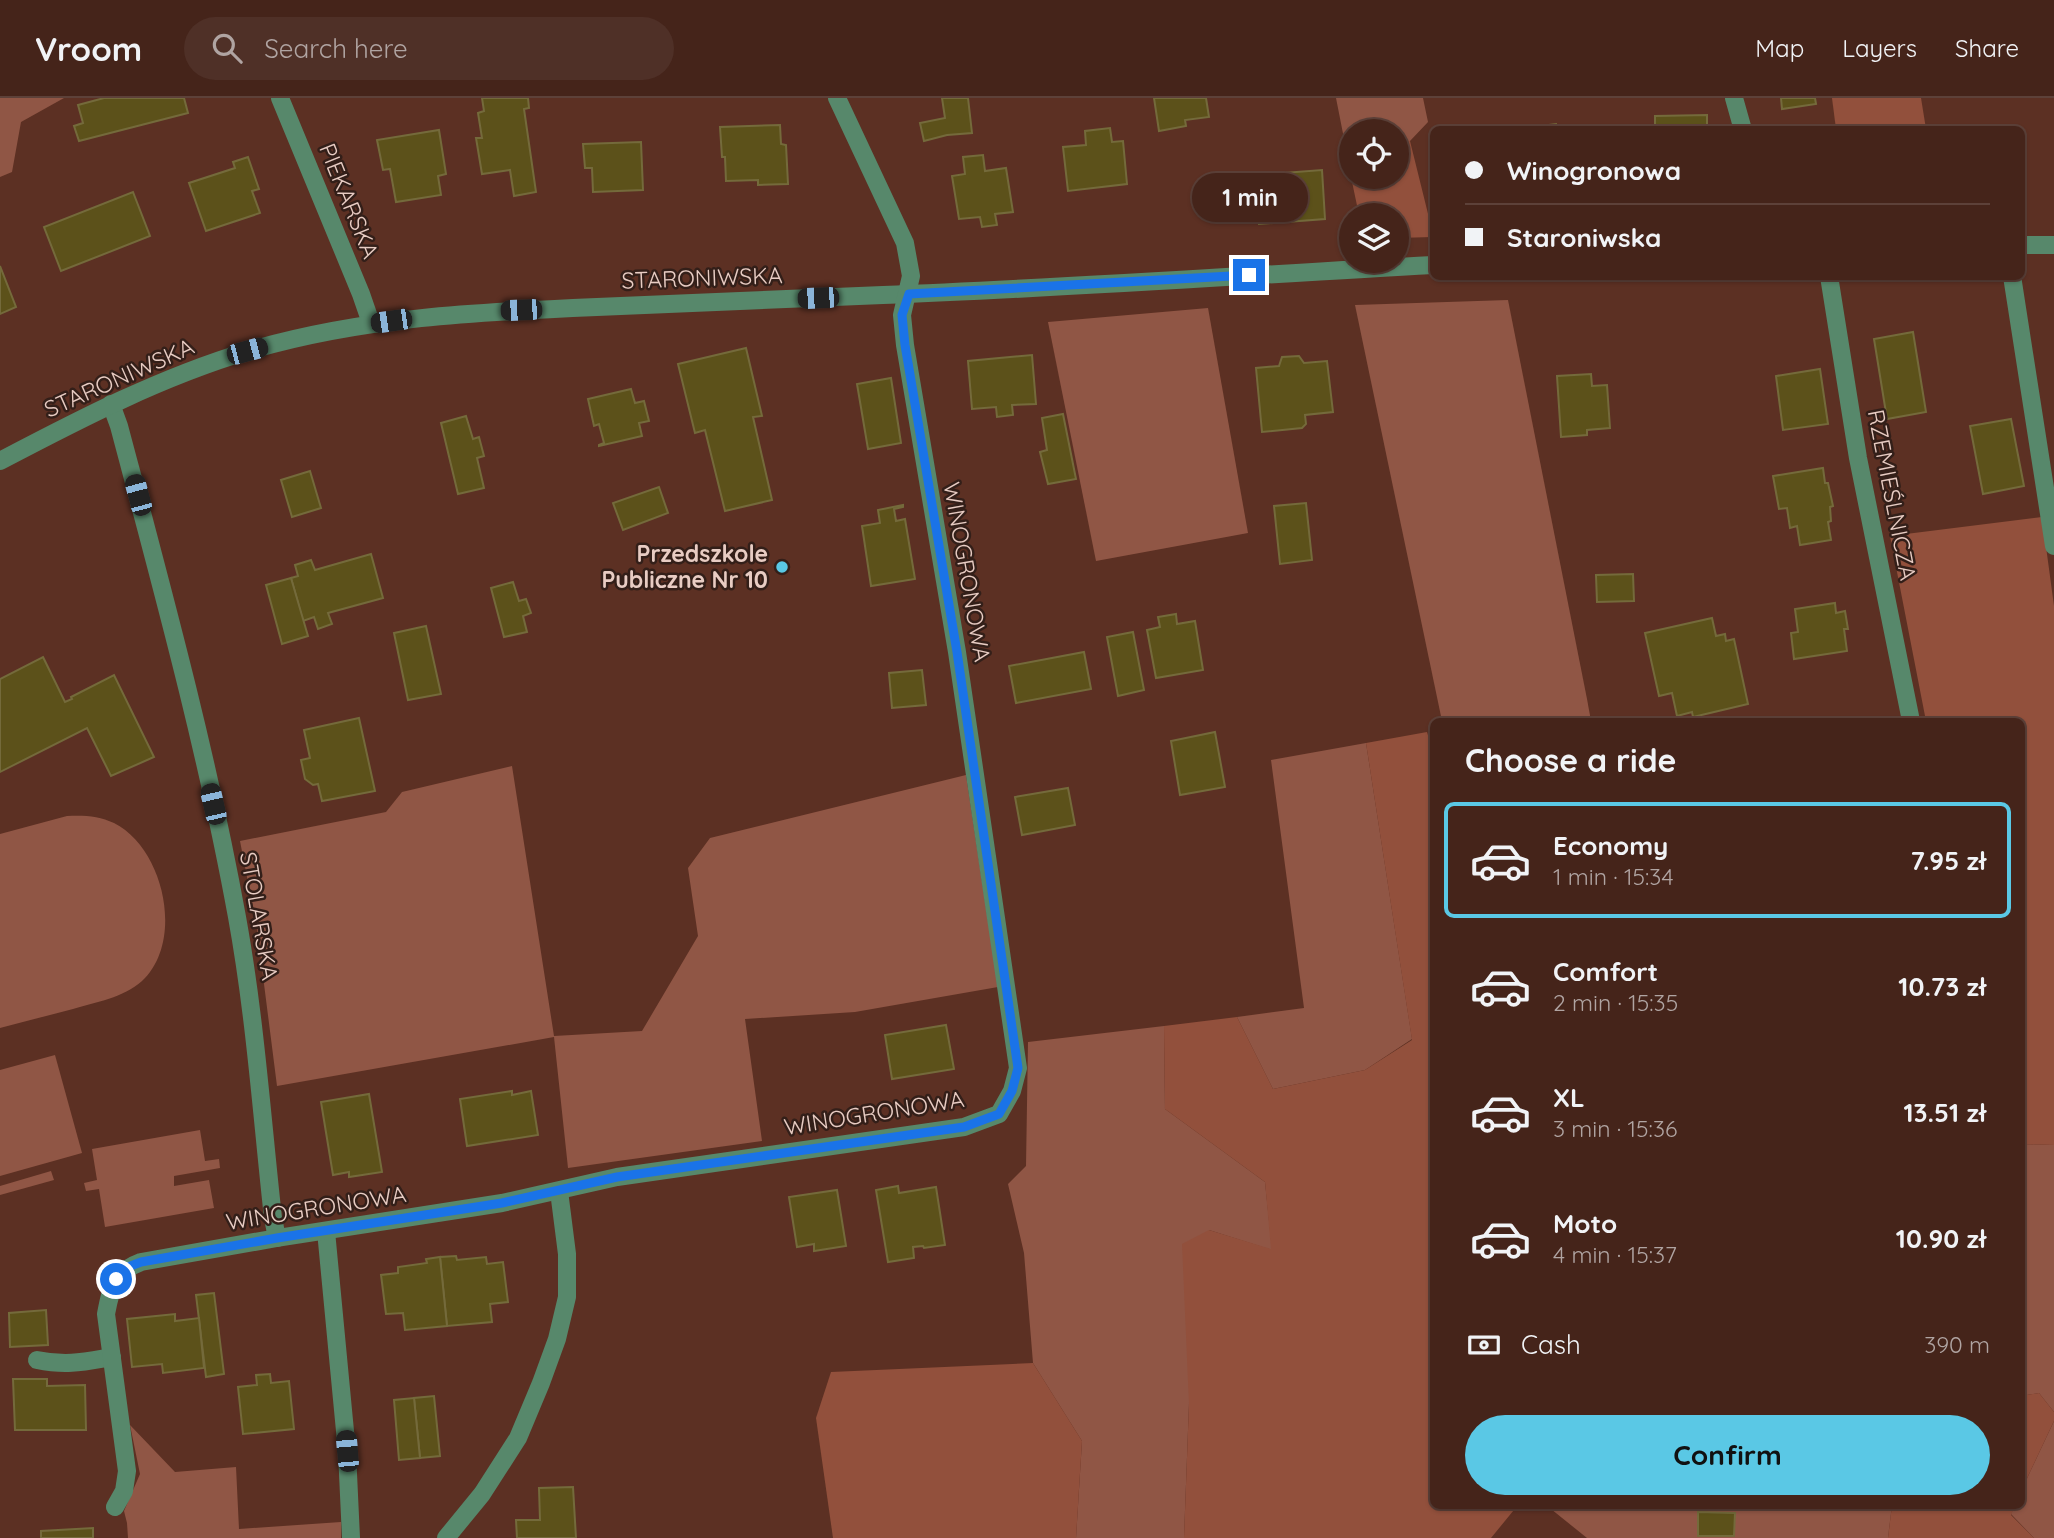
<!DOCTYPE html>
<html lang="en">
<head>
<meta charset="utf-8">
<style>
  body { margin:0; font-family:Quicksand,sans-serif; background:#4f3027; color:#f1f3f6; height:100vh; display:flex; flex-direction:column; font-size:26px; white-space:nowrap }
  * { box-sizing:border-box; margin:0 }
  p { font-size:23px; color:#b0a4a2 }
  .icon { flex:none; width:38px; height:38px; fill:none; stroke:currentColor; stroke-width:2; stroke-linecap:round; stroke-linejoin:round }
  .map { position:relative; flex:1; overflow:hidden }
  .side { position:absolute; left:1430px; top:620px; width:595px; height:791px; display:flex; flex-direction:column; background:#45241a; border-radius:10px; box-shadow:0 2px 5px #0004,0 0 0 2px #5d4139 }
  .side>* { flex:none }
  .guide { position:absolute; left:1430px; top:28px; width:595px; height:154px; border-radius:10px; box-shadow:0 2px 5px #0004,0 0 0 2px #5d4139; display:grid; align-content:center; height:154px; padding:0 35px; background:#45241a }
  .buttons { position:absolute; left:1339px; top:21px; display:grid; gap:14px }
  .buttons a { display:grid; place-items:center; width:70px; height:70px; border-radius:50%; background:#45241a; box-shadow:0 2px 5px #0004,0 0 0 2px #5d4139; font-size:35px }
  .end { position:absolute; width:32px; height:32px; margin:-16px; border:9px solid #1a73e8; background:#fff; box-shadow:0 0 0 4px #fff }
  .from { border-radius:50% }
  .bubble { position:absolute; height:49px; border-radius:24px; background:#45241a; box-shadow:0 2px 5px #0004,0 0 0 2px #5d4139; font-size:23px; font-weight:700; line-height:49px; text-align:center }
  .car { position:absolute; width:21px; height:42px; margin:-21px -10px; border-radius:9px; box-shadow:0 0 5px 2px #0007; background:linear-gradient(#222 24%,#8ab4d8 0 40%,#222 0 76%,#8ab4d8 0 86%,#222 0) }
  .guide b { display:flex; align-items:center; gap:24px; height:66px; font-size:26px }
  .guide b+b { border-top:2px solid #5d4139 }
  .guide i { width:18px; height:18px; background:#f1f3f6 }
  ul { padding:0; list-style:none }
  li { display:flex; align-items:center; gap:21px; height:116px; margin:0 14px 10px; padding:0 21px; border:4px solid transparent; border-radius:10px }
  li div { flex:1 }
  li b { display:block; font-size:26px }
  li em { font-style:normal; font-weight:700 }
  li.current { border-color:#5ac8e5 }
  li>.icon { width:63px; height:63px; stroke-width:1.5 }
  h2 { padding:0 35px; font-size:32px; line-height:84px }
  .pay { display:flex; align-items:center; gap:18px; height:77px; padding:0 35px; font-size:26px }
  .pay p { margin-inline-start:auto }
  .primary-button { display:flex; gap:14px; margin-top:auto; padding:14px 35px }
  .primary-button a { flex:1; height:80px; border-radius:42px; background:#5ac8e5; color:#111; font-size:28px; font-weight:700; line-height:80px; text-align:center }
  header { display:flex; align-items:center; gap:42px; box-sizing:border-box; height:98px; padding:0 35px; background:#45241a; border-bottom:2px solid #5d4139 }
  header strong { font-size:33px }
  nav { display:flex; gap:38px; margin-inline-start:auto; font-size:24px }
  .search { width:490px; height:63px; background:#4f3027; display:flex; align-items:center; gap:18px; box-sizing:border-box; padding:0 24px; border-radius:38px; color:#b0a4a2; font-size:26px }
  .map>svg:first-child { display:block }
  .green { fill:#905645 }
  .forest { fill:#92503c }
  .building { fill:#5c511a; stroke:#746a3b; stroke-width:2 }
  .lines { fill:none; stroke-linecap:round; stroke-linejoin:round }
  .minor { stroke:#57886b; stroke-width:18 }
  .route { stroke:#1a73e8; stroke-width:9 }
  .poi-dot { fill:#5ac8e5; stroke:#331f19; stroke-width:2.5 }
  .labels { text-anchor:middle; stroke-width:5; stroke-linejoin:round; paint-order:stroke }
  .street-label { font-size:23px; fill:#e8ccc3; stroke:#331f19 }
  .poi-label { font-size:23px; font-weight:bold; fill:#e8ccc3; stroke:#331f19; text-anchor:end }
</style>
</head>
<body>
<header>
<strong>Vroom</strong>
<div class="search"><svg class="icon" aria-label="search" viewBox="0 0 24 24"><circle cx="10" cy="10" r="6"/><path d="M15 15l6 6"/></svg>Search here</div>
<nav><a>Map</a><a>Layers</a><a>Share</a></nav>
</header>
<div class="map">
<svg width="2054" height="1440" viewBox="0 0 2054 1440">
  <rect width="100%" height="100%" fill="#5c3023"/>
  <g class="green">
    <polygon points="0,0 64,0 21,24 12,74 0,79"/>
    <polygon points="1336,0 1423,0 1428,24 1410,43 1397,44 1396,33 1351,33 1351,62 1349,66"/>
    <polygon points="1508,202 1587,601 1591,623 1442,623 1355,207"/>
    <polygon points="1208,210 1248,435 1096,463 1048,224"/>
    <polygon points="1366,645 1412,941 1365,972 1273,991 1237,919 1304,910 1271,662"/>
    <polygon points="512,668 554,938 642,933 698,838 688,770 710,740 966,677 998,889 855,914 745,921 762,1043 568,1070 554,939 277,988 257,831 240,743 386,714 402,694"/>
    <path d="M67,718C84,717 99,718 114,725C164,750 185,843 142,883C123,900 96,904 73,911C49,917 24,924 0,930V736Z"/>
    <polygon points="1164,928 1165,1011 1265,1084 1272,1152 1209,1132 1189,1306 1184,1440 1076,1440 1082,1343 1033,1265 1024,1155 1008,1086 1026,1068 1028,944"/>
    <polygon points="55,957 82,1055 0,1078 0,972"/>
    <polygon points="200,1032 205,1063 219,1061 220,1070 174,1078 174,1088 209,1082 214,1110 105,1129 99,1091 86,1093 84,1085 97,1082 92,1051"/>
    <polygon points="2021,1046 2054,1047 2054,1314 2039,1295 2021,1298"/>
    <polygon points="51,1073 54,1082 0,1097 0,1088"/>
    <polygon points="2054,1323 2054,1440 2034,1440 2011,1416 2015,1407 2021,1407 2021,1393"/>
    <polygon points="130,1327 175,1374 236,1369 239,1431 341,1424 341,1440 128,1440 127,1425 124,1413 140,1376"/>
    <polygon points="1546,1407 1892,1407 1888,1440 1587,1440"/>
  </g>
  <g class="forest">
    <polygon points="1832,0 1921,0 1926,31 1836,31"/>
    <polygon points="1410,43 1433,136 1433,139 1397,140 1396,117 1359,117 1351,79 1396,79 1397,44"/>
    <polygon points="2042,419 2054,508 2054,1047 2021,1046 2021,623 1926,623 1890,438"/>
    <polygon points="1427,634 1433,654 1433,1407 1518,1407 1491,1440 1184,1440 1189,1306 1182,1146 1209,1132 1271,1151 1265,1084 1165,1011 1164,928 1237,919 1273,991 1365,972 1412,942 1366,645"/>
    <polygon points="1033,1265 1082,1343 1076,1440 833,1440 816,1320 831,1274"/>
    <polygon points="2039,1295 2054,1314 2054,1323 2021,1393 2021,1298"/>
    <polygon points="1892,1407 2015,1407 2011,1417 2034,1440 1888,1440"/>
  </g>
  <g class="building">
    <polygon points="104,0 184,0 188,15 79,43 74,28 83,25 78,7"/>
    <polygon points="482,0 528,0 529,10 524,11 536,94 514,98 510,72 482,76 476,40 482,40 478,15 484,13"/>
    <polygon points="942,0 968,0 972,35 947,37 924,43 920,25 945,20"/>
    <polygon points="1154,0 1206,0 1209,19 1185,22 1186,28 1159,33"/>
    <polygon points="1781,0 1815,0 1816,6 1782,11"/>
    <polygon points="1707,17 1707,32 1655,32 1655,18"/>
    <polygon points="1556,26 1557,32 1516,32 1516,31"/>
    <polygon points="780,27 781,46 786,47 788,86 758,87 758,82 726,83 725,59 722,59 720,29"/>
    <polygon points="1110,30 1112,44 1123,43 1127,86 1068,93 1063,49 1086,47 1085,33"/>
    <polygon points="439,32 446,76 438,78 441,97 396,104 390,71 383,72 377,42"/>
    <polygon points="641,44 643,92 593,94 592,70 585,70 583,46"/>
    <polygon points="983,57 985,73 1006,70 1013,114 995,116 997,127 982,129 980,119 959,121 952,78 965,76 963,59"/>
    <polygon points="248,59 259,91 252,93 260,115 206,133 189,85 235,70 233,64"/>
    <polygon points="1322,72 1325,121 1259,126 1255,77"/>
    <polygon points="133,94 150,138 61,173 44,129"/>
    <polygon points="0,168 16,209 0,216"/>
    <polygon points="1913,234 1926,314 1887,321 1874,241"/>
    <polygon points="746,250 762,318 753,319 772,402 725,413 705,332 695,335 678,266"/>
    <polygon points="1032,257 1036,306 1012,307 1013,317 997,319 996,309 972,311 968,263"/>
    <polygon points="1299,258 1304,265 1327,263 1333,314 1305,317 1306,326 1302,330 1262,334 1256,270 1279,268 1282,259"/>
    <polygon points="1820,271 1828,326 1783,332 1776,278"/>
    <polygon points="1591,276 1592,288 1607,287 1610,330 1587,332 1587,337 1561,339 1557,278"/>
    <polygon points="891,280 901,345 868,351 857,286"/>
    <polygon points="631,291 635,305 644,303 649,323 639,325 642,338 599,348 599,347 604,345 599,326 594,328 588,301"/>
    <polygon points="1063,316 1076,381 1048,386 1040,354 1047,352 1042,320"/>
    <polygon points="466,318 473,341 479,339 484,358 477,360 484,390 458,396 441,325"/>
    <polygon points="2011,321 2024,388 1983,396 1970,328"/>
    <polygon points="1823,370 1825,385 1828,385 1833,408 1830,409 1831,423 1828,424 1831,442 1800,447 1797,428 1790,430 1787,410 1779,411 1773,378"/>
    <polygon points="310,373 321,410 292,419 281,382"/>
    <polygon points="659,389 668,415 623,432 613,405"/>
    <polygon points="1306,405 1312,462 1280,466 1274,408"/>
    <polygon points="903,407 903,409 894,411 896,423 905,421 915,481 871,488 862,428 880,425 878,412"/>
    <polygon points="371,456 383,500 328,515 332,526 318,531 314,519 303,523 291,480 298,478 295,467 311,462 315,472"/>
    <polygon points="1633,476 1634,503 1597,504 1596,477"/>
    <polygon points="291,480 308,538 282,546 266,487"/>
    <polygon points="513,484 519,503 526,501 531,515 523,518 527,534 504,539 491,490"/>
    <polygon points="1835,505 1836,515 1845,513 1848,531 1844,531 1847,553 1794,561 1791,535 1798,534 1795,511"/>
    <polygon points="1176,516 1177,526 1195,523 1203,572 1156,580 1147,532 1160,529 1158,519"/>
    <polygon points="1712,520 1716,538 1725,536 1726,543 1734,541 1748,606 1693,619 1692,614 1677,618 1672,595 1659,598 1645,535"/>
    <polygon points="426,528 441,596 408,602 394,535"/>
    <polygon points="1133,534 1144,592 1118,598 1107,539"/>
    <polygon points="1084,554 1091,591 1016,605 1009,568"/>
    <polygon points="43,559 65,604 72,601 71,599 114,577 154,659 111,678 87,630 0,674 0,581"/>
    <polygon points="922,572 926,607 892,610 889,575"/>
    <polygon points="359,620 375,693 322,703 318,686 313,687 305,681 301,662 310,660 304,632"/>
    <polygon points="1215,634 1225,689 1180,697 1171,643"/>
    <polygon points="1068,690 1075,727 1022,737 1015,699"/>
    <polygon points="946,927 954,971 892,981 885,937"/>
    <polygon points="512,993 512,997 531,993 538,1037 467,1048 460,1001"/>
    <polygon points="369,996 382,1074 349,1079 349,1074 333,1077 321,1004"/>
    <polygon points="898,1088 899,1095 936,1089 945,1147 924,1150 923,1148 913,1149 914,1160 888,1164 876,1092"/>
    <polygon points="837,1092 846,1148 814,1153 814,1146 797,1149 789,1099"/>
    <polygon points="456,1158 457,1162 486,1159 487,1166 503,1164 508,1204 490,1206 492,1224 447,1228 440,1159"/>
    <polygon points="440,1159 447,1228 405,1232 403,1215 386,1216 381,1177 398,1175 398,1169 427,1165 426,1161"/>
    <polygon points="214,1195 224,1276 206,1279 196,1197"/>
    <polygon points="46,1212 48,1247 10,1249 9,1215"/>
    <polygon points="175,1216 175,1223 199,1220 204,1270 163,1275 162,1266 132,1269 127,1221"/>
    <polygon points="270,1276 271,1285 289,1283 294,1331 243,1336 238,1289 257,1287 256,1277"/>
    <polygon points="13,1281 47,1281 47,1288 85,1287 86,1332 15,1332"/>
    <polygon points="434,1298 440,1358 420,1360 414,1300"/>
    <polygon points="414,1300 420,1360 399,1362 394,1302"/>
    <polygon points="573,1389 576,1440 517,1440 516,1422 540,1422 539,1390"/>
    <polygon points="1698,1414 1735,1415 1734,1438 1698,1438"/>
    <polygon points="93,1430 93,1440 41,1440 41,1433"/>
  </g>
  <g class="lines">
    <g class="minor">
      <polyline points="280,0 361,196 371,225"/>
      <polyline points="1734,0 1743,32"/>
      <polyline points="2021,147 2054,147"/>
      <polyline points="1829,178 1858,360 1911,623"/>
      <polyline points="2012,178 2054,448"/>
      <path d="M111,306L119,328C162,490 207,654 237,819C255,918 262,1020 273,1120L277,1140"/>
      <path d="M0,363C80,321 161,279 248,253C363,219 478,214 597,209C692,205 788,201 883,197C1067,190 1250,177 1433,167"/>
      <polyline points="326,1133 347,1354 351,1440"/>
      <path d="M37,1262C67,1268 83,1264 112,1259"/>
      <path d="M115,1409L124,1393L127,1373L106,1216C111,1190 114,1174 141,1164L277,1140L502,1105L617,1079L964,1029L999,1016L1012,993L1018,970L957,554L905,247L902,217L911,178L905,145L837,0"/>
      <polyline points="446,1440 482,1396 518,1340 541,1285 557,1241 567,1199 567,1156 559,1093"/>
    </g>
  </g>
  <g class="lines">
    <polyline class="route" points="116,1181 128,1169 141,1164 277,1140 502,1105 617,1079 964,1029 999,1016 1012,993 1018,970 957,554 905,247 902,217 909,196 1249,177"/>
  </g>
  <circle class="poi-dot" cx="782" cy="469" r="7"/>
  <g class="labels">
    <g class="street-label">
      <text transform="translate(349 103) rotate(68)" y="8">PIEKARSKA</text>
      <text transform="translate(702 180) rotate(-2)" y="8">STARONIWSKA</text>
      <text transform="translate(119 280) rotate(-24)" y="8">STARONIWSKA</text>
      <text transform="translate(1892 397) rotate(79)" y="8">RZEMIEŚLNICZA</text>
      <text transform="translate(967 474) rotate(80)" y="8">WINOGRONOWA</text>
      <text transform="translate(259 818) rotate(80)" y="8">STOLARSKA</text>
      <text transform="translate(874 1015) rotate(-9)" y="8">WINOGRONOWA</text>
      <text transform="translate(316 1110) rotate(-9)" y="8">WINOGRONOWA</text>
    </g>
    <g class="poi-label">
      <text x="768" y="464">Przedszkole<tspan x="768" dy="26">Publiczne Nr 10</tspan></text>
    </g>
  </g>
</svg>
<div class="buttons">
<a><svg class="icon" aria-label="locate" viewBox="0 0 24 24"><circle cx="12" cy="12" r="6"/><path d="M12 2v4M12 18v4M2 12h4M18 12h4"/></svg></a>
<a><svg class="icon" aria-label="layers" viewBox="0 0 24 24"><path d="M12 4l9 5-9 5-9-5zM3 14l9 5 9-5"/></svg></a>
</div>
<i class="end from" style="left:116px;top:1181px"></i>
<i class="end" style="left:1249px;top:177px"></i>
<div class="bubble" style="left:1192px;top:75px;width:116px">1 min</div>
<i class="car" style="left:818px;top:200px;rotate:268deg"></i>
<i class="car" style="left:521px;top:212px;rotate:268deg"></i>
<i class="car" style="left:391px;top:223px;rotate:262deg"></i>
<i class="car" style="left:247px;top:253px;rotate:75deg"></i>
<i class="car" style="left:138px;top:397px;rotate:345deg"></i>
<i class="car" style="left:213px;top:706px;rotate:347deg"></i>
<i class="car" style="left:347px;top:1353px;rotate:355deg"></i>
<div class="guide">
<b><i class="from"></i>Winogronowa</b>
<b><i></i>Staroniwska</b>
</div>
<section class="side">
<h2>Choose a ride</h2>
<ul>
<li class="current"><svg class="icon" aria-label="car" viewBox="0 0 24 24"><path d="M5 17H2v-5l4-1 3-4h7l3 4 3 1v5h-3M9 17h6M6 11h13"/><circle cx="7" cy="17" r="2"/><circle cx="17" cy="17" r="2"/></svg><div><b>Economy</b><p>1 min · 15:34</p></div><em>7.95 zł</em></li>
<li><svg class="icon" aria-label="car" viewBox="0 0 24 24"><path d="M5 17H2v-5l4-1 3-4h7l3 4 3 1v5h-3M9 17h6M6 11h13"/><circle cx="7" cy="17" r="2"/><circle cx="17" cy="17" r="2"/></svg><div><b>Comfort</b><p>2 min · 15:35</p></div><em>10.73 zł</em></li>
<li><svg class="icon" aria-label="car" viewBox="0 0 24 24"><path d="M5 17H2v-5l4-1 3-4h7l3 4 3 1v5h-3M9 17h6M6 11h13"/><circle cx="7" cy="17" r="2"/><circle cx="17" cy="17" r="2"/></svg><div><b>XL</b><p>3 min · 15:36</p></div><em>13.51 zł</em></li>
<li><svg class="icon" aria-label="car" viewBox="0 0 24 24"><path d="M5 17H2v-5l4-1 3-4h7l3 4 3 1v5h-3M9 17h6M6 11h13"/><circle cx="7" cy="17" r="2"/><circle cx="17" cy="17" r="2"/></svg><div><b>Moto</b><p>4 min · 15:37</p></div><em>10.90 zł</em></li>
</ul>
<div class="pay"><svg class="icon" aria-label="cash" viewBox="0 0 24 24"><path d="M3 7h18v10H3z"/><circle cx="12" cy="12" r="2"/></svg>Cash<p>390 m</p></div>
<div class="primary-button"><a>Confirm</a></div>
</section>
</div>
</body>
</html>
